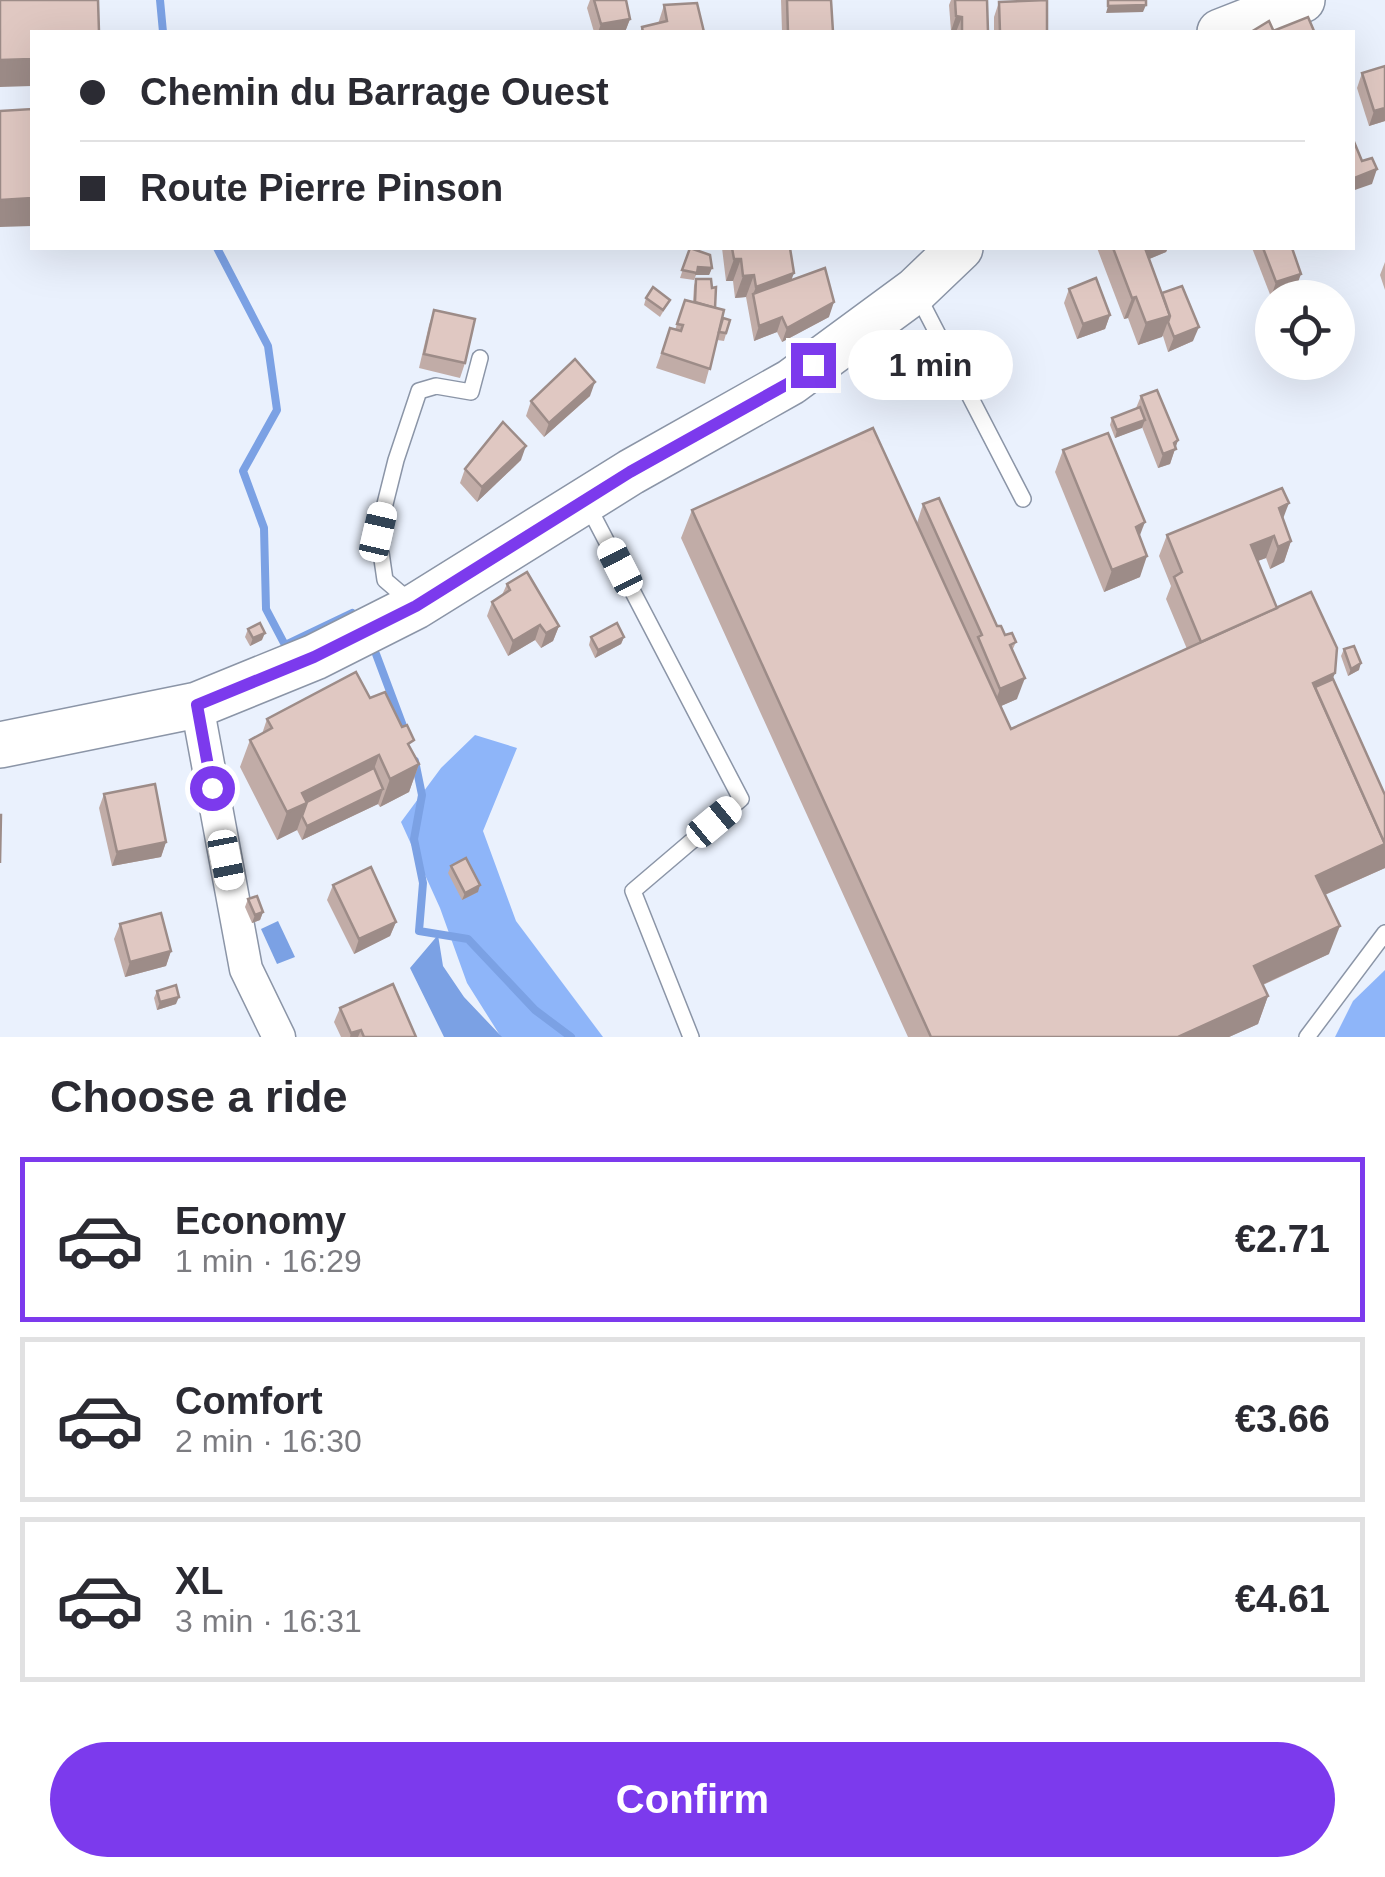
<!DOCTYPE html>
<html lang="en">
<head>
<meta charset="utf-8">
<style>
  body { margin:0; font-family:Helvetica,sans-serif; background:#f7f7f7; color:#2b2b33; height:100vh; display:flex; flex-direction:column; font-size:38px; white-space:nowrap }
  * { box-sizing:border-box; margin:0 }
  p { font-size:32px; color:#7c7c81 }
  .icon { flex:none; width:55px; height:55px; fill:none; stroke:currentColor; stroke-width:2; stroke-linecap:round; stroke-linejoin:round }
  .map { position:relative; height:1037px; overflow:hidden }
  .details { display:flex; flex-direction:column; background:#fff; flex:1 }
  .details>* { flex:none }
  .banner { position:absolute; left:30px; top:30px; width:1325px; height:220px; border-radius:0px; box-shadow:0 10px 40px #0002; display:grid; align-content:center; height:220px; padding:0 50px; background:#fff }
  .controls { position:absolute; left:1255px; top:280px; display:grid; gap:20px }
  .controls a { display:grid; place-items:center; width:100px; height:100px; border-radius:50%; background:#fff; box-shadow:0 10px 40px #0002; font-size:50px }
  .end { position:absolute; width:45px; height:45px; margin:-22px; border:12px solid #7c3aed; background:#fff; box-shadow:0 0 0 5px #fff }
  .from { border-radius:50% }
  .bubble { position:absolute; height:70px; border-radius:35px; background:#fff; box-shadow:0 10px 40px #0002; font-size:32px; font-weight:800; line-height:70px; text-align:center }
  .car { position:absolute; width:30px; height:60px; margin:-30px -15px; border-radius:12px; box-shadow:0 0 8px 2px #0007; background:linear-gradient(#fff 24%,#345 0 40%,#fff 0 76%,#345 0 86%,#fff 0) }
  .banner b { display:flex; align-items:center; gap:35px; height:95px; font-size:38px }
  .banner b+b { border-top:2px solid #e1e1e2 }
  .banner i { width:25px; height:25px; background:#2b2b33 }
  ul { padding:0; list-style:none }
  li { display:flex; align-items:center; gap:30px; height:165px; margin:0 20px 15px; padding:0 30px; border:5px solid #e1e1e2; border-radius:0px }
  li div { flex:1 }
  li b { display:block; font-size:38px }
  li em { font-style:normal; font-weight:800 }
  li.selected { border-color:#7c3aed }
  li>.icon { width:90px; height:90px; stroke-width:1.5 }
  h2 { padding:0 50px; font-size:45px; line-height:120px }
  .action { display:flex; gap:20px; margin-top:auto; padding:20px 50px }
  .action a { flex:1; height:115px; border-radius:60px; background:#7c3aed; color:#fff; font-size:40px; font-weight:800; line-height:115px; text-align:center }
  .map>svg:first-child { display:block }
  .forest { fill:#8eb5f9 }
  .water { fill:#7ba1e4 }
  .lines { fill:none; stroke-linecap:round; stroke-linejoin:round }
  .stream { stroke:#7ba1e4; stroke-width:8 }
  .service-casing { stroke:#8b95a7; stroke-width:18 }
  .minor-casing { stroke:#8b95a7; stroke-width:35 }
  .secondary-casing { stroke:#8b95a7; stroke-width:48 }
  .service { stroke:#fff; stroke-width:15 }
  .minor { stroke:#fff; stroke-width:32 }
  .secondary { stroke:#fff; stroke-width:45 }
  .wall { fill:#c1aca7 }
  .shaded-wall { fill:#9d8c88 }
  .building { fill:#e0c8c2; stroke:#9d8c88; stroke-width:2.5 }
  .route { stroke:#7c3aed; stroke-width:12 }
</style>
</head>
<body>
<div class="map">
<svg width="1385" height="1037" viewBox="0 0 1385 1037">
  <rect width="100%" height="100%" fill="#eaf1fd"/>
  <g class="forest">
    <polygon points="475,735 517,748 483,831 516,921 603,1037 501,1037 467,983 440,908 401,822 441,768"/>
    <polygon points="1385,970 1385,1037 1335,1037 1353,1001"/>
  </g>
  <g class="water">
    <polygon points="278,921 295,957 277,964 261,929"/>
    <polygon points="438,935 443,966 464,997 502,1037 444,1037 410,968"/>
  </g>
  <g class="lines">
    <g class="stream">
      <polyline points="160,0 163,32"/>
      <polyline points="217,248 268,346 277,410 243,471 264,528 266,609 285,645 352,613"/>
      <polyline points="376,654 406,734"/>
      <polyline points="415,761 422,795 414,839 423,883 419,931 468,939 535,1010 571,1037"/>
    </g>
    <defs>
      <g id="service">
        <polyline points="917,294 1023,499"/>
        <polyline points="587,504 741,799 633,891 691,1037"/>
        <polyline points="413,604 385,580 378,532 396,460 419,391 436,386 471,392 480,358"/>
        <polyline points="1307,1037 1385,933"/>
      </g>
      <polyline id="minor" points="197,705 246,969 279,1037"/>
      <g id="secondary">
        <polyline points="1220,32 1302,0"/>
        <polyline points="0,745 197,705 315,657 416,606 631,472 791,382 916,290 960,248"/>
      </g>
    </defs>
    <use href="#service" class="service-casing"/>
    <use href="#minor" class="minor-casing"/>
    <use href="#secondary" class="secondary-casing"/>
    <use href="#service" class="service"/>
    <use href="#minor" class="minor"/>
    <use href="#secondary" class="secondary"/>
  </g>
  <g class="wall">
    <polygon points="590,0 626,0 630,19 625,32 594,32 587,8"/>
    <polygon points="781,0 831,0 833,32 782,32"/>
    <polygon points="951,0 987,0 988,32 951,31 949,5"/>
    <polygon points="999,2 1047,32 994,32 994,17"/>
    <polygon points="664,5 704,32 640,32 642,27 658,24"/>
    <polygon points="1362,73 1385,121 1369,126 1357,88"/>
    <polygon points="690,248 712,268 709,275 696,275 694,280 680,278"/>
    <polygon points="722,248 790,248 792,280 829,317 782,342 777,332 754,341 746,297 735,298 733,281 726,281"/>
    <polygon points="1097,248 1168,248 1166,252 1149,259 1162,293 1193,341 1168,352 1163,336 1138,345 1128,318 1124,319"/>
    <polygon points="1252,248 1292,248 1296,288 1271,297"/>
    <polygon points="1385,262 1385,290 1380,275"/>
    <polygon points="696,279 723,318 730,320 724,341 717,340 705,384 656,368 670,328 675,330 685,300 693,302 694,286"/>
    <polygon points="1069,289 1110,315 1105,329 1077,339 1064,303"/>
    <polygon points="646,298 670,300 660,317 644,305"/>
    <polygon points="434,310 465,363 460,378 419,368 429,325"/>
    <polygon points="590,396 544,437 526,416 531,401"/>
    <polygon points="1141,396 1178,440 1170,464 1158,468 1142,427 1115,438 1110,425 1112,418 1136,408"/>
    <polygon points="1063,450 1140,537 1140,577 1104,592 1055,472"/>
    <polygon points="521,460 477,502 460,483 465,469"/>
    <polygon points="923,504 997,626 1005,635 1016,642 1012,651 1017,699 1001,706 1011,729 1187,649 1166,599 1171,586 1159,556 1167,535 1283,519 1291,541 1284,562 1270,569 1266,558 1258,561 1277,608 1333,679 1385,795 1385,868 1325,895 1329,954 1263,985 1268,996 1258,1024 1229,1037 908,1037 681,538 692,510 917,523"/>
    <polygon points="507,584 559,626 553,641 541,648 535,640 508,656 487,616 492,602 502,595"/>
    <polygon points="248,629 262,640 250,646 245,637"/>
    <polygon points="591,637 624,637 621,644 595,658 589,645"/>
    <polygon points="1344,649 1359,670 1348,676 1341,656"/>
    <polygon points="370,698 411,749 419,764 409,792 380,807 378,804 302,840 297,830 277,840 240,767 250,740 262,734 267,719"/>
    <polygon points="104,794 166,842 161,857 112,866 99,808"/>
    <polygon points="451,866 478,892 462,900 448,873"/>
    <polygon points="333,885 396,922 390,936 354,954 327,900"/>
    <polygon points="248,899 263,912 260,920 252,923 245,907"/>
    <polygon points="120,924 171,951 166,966 125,977 114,939"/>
    <polygon points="157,991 176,1004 157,1010 154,998"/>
    <polygon points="340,1008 416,1037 341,1037 334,1022"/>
  </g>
  <g class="shaded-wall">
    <polygon points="1146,5 1143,12 1106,13 1108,6"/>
    <polygon points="956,16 962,17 956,32 951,31"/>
    <polygon points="630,19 625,32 598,32 601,24"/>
    <polygon points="32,59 32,86 0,87 0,60"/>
    <polygon points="1385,108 1385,121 1369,126 1374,111"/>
    <polygon points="1377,169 1372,184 1352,191 1352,179"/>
    <polygon points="32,198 32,226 0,227 0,200"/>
    <polygon points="1147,248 1168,248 1166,252 1135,265 1141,250"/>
    <polygon points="734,259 741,259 733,281 726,281"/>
    <polygon points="698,267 712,268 709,275 695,275"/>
    <polygon points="794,273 786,294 753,294 756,287"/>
    <polygon points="1301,274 1296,288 1271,297 1276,282"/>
    <polygon points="754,275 746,297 735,298 743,276"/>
    <polygon points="1136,297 1128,318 1124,319 1132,298"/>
    <polygon points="834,302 829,317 782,342 787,328"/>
    <polygon points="1110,315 1105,329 1077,339 1083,324"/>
    <polygon points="1170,316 1162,337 1138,345 1146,323"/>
    <polygon points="782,317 777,332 754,341 759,326"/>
    <polygon points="1199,327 1193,341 1168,352 1174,337"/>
    <polygon points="595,382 590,396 544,437 549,423"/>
    <polygon points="1145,420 1142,428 1115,438 1117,430"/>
    <polygon points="1178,440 1170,464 1158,468 1163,454"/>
    <polygon points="526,446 521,460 477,502 482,487"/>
    <polygon points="1289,503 1281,524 1279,508"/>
    <polygon points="1145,522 1137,543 1136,527"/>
    <polygon points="1274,536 1266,558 1243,566 1251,545"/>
    <polygon points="1291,541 1284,562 1270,569 1278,547"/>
    <polygon points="1147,556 1140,577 1104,592 1112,570"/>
    <polygon points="540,625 535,640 508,656 513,641"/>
    <polygon points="559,626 553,641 541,648 546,633"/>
    <polygon points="265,633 262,640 250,646 253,638"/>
    <polygon points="624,637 621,644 595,658 598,650"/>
    <polygon points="1361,663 1359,670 1348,676 1351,669"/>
    <polygon points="1335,673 1325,700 1317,704 1313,683"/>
    <polygon points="1025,678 1017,699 992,710 1000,689"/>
    <polygon points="379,755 369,783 302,816 297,830 277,840 287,812 302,793"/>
    <polygon points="419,764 409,792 380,807 390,779"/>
    <polygon points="383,789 378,804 302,840 307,826"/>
    <polygon points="166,842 161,857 112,866 117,852"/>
    <polygon points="1385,844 1385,868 1306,903 1316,876"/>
    <polygon points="480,885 478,892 462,900 465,893"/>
    <polygon points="263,912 260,920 252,923 255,915"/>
    <polygon points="396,922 390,936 354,954 359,939"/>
    <polygon points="1340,926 1329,954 1244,993 1254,966"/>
    <polygon points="171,951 166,966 125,977 130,962"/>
    <polygon points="1268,996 1258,1024 1229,1037 1178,1037"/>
    <polygon points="179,997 176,1004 157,1010 160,1002"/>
    <polygon points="361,1030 358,1037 350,1037 351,1033"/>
  </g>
  <g class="building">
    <polygon points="0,0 98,0 99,32 32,32 32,59 0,60"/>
    <polygon points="594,0 626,0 630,19 601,24"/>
    <polygon points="787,0 831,0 833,32 788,32"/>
    <polygon points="955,0 987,0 988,32 962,32 962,17 956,16"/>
    <polygon points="1047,0 1047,32 1000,32 999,2"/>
    <polygon points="1108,0 1146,0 1146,5 1108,6"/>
    <polygon points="697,3 704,32 643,32 642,27 667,21 664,5"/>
    <polygon points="1308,17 1314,31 1311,32 1274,32 1273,31"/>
    <polygon points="1269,21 1274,32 1251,32"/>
    <polygon points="1385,66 1385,108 1374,111 1362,73"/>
    <polygon points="32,109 32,198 0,200 0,111"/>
    <polygon points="1352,137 1362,161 1372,158 1377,169 1352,179"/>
    <polygon points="690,248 710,255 712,268 698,267 697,273 682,270"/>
    <polygon points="732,248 790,248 794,273 756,287 754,275 743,276 741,259 734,259"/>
    <polygon points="1113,248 1145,248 1170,316 1146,323 1136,297 1132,298"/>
    <polygon points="1263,248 1292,248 1301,274 1276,282"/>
    <polygon points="825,268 834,302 787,328 782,317 759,326 753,294"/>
    <polygon points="1096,278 1110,315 1083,324 1069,289"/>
    <polygon points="696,279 711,279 712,288 716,287 715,308 695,302"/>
    <polygon points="1182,286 1199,327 1174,337 1168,322 1170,316 1162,293"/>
    <polygon points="653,287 670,300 663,310 646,298"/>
    <polygon points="685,300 724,310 710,369 662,353 670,328 681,331 683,325 677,324"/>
    <polygon points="434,310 475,319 465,363 424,354"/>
    <polygon points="723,318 730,320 726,333 719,332"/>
    <polygon points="575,359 595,382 549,423 531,401"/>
    <polygon points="1157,390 1178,440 1174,443 1176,449 1163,454 1141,396"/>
    <polygon points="1140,407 1145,420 1117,430 1112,418"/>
    <polygon points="503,422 526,446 482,487 465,469"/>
    <polygon points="873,428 1011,729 1311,592 1337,648 1335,673 1313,683 1385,844 1316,876 1340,926 1254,966 1268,996 1178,1037 931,1037 692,510"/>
    <polygon points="1108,433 1145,522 1136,527 1147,556 1112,570 1063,450"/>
    <polygon points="1282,488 1289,503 1279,508 1291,541 1278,547 1274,536 1251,545 1277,608 1201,642 1174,577 1182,572 1167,535"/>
    <polygon points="939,498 997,626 1001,626 1005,635 1012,633 1016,642 1010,645 1025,678 1000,689 978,637 982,635 923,504"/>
    <polygon points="527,572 559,626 546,633 540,625 513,641 492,602 510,590 507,584"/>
    <polygon points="260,623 265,633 253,638 248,629"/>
    <polygon points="617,623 624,637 598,650 591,637"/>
    <polygon points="1354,646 1361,663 1351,669 1344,649"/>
    <polygon points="356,672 370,698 385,692 402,727 407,725 414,740 408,744 419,764 390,779 379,755 302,793 307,803 287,812 250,740 272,728 267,719"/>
    <polygon points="1333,679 1385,795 1385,844 1315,687"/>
    <polygon points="374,768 383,789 307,826 302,816 307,802"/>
    <polygon points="155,784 166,842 117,852 104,794"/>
    <polygon points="0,815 1,815 0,863"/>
    <polygon points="466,858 480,885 465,893 451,866"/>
    <polygon points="371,867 396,922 359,939 333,885"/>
    <polygon points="257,896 263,912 255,915 248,899"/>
    <polygon points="161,913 171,951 130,962 120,924"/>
    <polygon points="393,984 416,1037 364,1037 361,1030 351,1033 340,1008"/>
    <polygon points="176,985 179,997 160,1002 157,991"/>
  </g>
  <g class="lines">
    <polyline class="route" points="212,788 197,705 314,657 416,606 630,472 791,382 813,365"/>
  </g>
</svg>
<div class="controls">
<a><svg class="icon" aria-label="locate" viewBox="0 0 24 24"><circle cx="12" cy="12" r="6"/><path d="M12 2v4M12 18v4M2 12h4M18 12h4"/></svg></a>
</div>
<i class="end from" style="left:212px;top:788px"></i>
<i class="end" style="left:813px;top:365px"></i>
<div class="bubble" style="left:848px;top:330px;width:165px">1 min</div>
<i class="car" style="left:378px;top:532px;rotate:13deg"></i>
<i class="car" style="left:620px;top:567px;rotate:333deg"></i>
<i class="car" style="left:714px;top:822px;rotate:50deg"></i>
<i class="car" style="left:226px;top:860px;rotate:169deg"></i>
<div class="banner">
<b><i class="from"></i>Chemin du Barrage Ouest</b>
<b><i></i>Route Pierre Pinson</b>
</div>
</div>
<section class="details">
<h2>Choose a ride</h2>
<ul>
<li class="selected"><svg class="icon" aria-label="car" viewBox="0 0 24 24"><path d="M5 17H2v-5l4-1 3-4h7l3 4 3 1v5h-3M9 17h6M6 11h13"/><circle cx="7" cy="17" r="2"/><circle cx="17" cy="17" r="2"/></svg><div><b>Economy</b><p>1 min · 16:29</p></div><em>€2.71</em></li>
<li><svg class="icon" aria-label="car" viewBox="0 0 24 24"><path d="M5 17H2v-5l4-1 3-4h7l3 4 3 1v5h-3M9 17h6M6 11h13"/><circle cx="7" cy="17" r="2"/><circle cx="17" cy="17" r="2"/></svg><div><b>Comfort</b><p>2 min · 16:30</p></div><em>€3.66</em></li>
<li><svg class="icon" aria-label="car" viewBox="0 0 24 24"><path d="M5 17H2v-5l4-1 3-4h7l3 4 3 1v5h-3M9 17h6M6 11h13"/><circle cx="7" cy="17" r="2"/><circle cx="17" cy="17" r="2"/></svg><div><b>XL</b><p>3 min · 16:31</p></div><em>€4.61</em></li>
</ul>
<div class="action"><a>Confirm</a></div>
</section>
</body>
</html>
